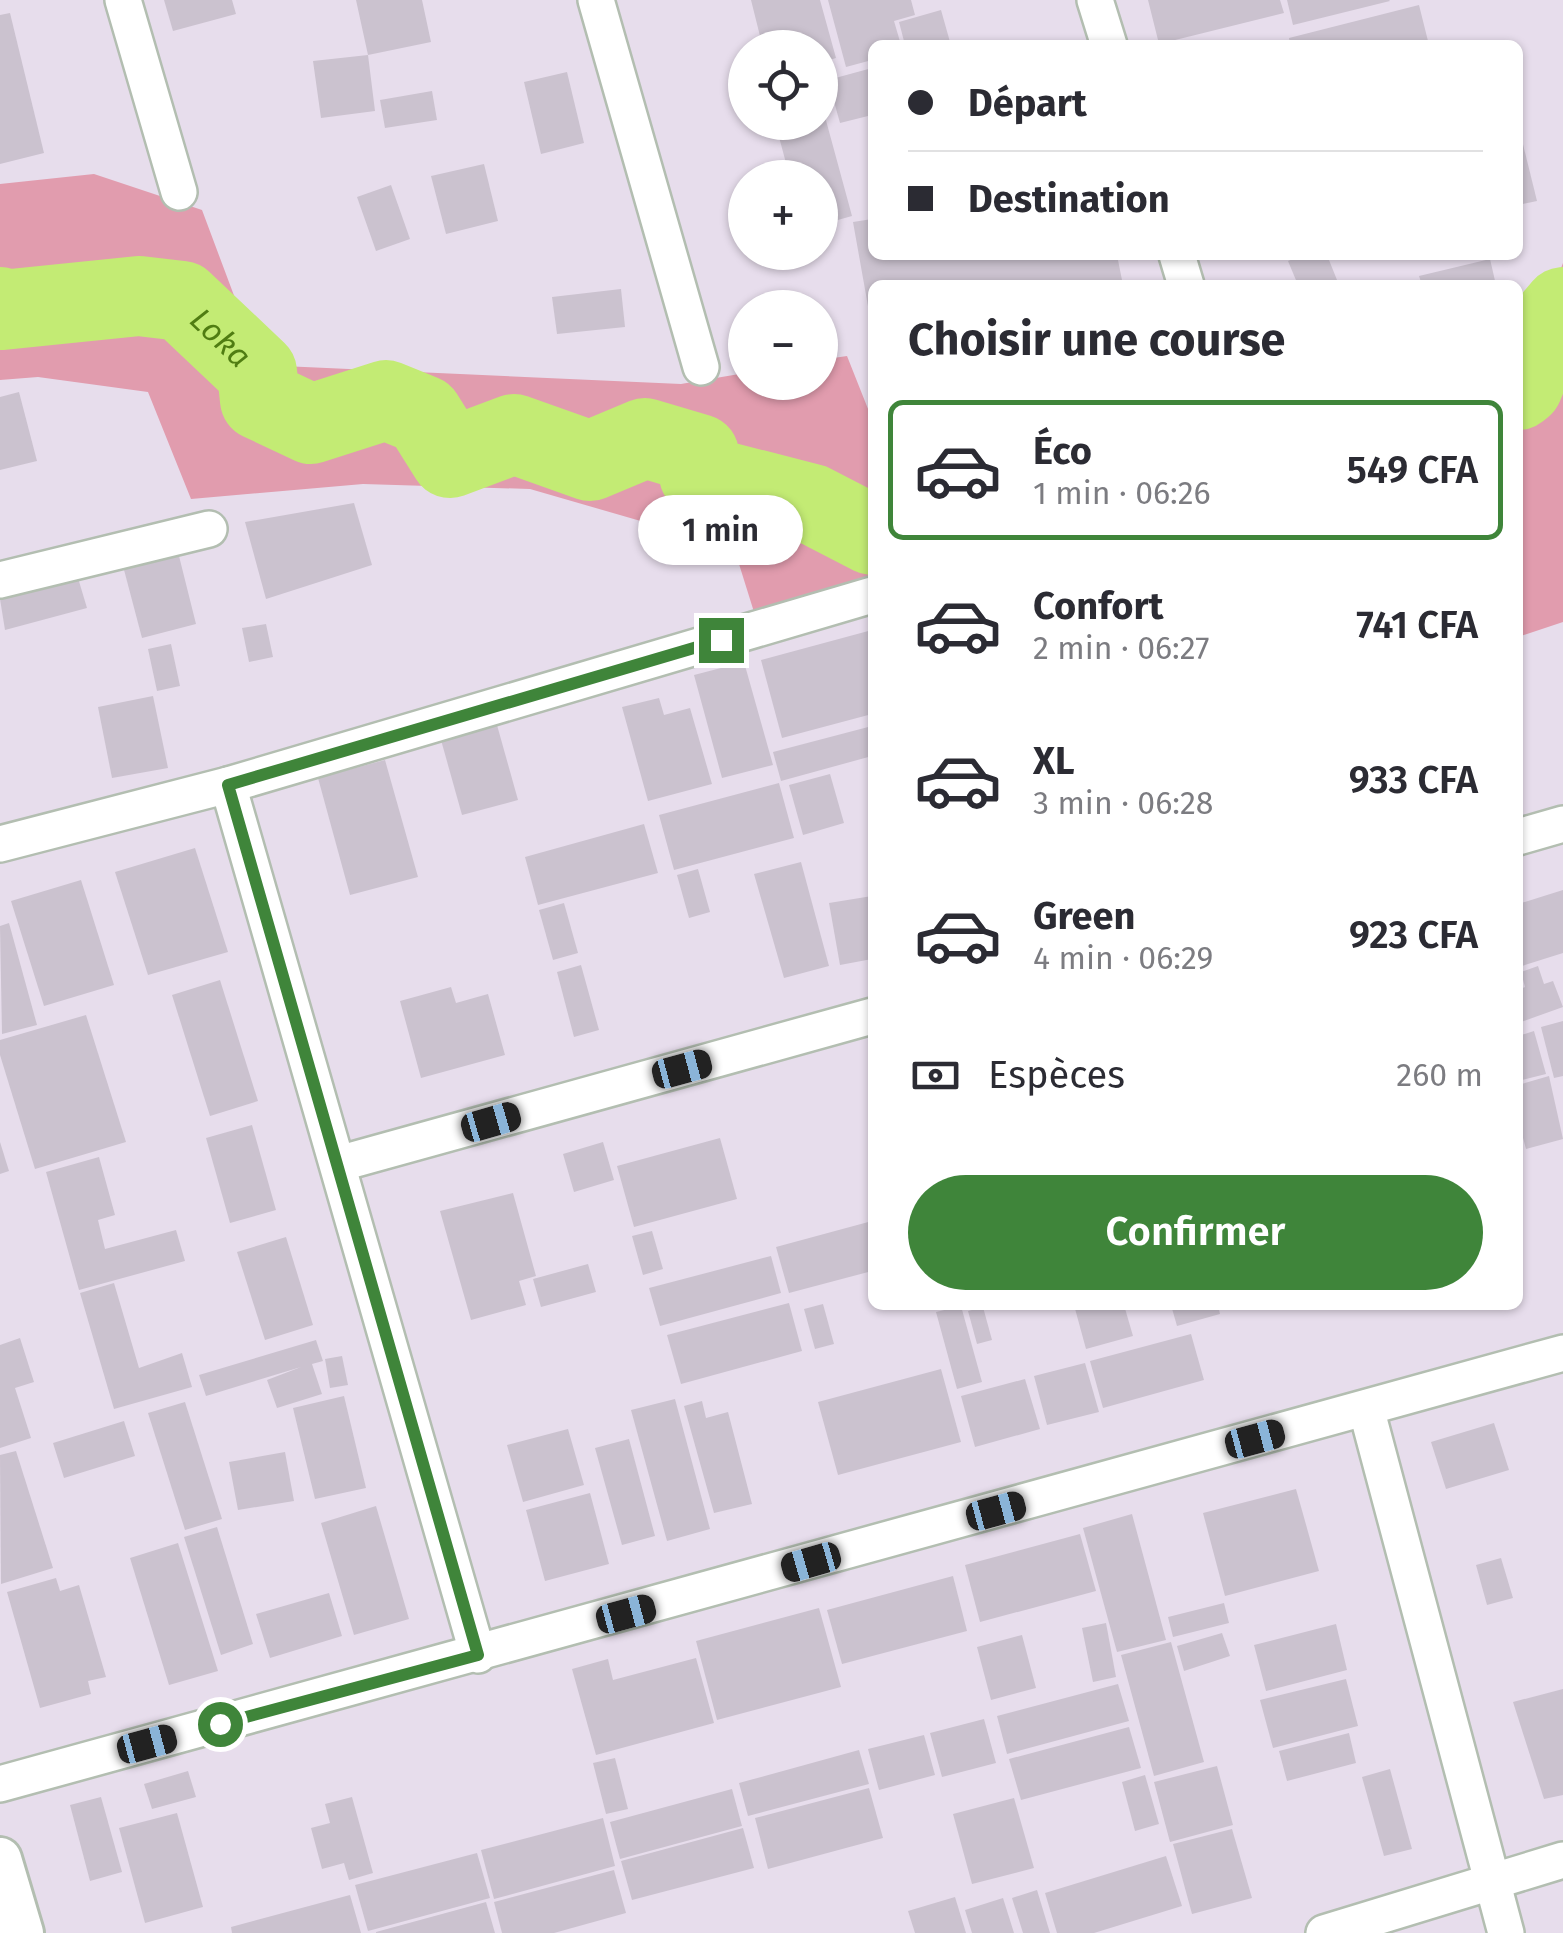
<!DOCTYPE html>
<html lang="fr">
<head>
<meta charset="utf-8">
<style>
  body { margin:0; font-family:"Fira Sans",sans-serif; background:#f7f7f7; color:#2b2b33; height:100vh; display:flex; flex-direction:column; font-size:38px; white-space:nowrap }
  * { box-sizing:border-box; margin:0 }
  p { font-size:32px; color:#7c7c81 }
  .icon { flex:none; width:55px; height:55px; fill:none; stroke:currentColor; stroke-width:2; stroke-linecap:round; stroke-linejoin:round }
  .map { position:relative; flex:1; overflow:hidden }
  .panel { position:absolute; left:868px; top:280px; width:655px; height:1030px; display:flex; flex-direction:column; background:#fff; border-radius:15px; box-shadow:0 2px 8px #0004 }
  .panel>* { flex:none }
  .hud { position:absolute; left:868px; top:40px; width:655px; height:220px; border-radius:15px; box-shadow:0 2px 8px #0004; display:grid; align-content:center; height:220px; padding:0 40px; background:#fff }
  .buttons { position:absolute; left:728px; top:30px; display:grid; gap:20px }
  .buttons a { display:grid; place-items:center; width:110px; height:110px; border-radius:50%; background:#fff; box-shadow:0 2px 8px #0004; font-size:50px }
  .end { position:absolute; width:45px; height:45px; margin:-22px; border:12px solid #3f853a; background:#fff; box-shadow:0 0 0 5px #fff }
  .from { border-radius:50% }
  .bubble { position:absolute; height:70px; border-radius:35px; background:#fff; box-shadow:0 2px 8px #0004; font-size:32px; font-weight:600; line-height:70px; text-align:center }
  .car { position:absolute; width:30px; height:60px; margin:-30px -15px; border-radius:12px; box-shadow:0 0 8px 2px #0007; background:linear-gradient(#222 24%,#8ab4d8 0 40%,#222 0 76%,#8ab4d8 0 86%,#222 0) }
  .hud b { display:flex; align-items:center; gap:35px; height:95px; font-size:38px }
  .hud b+b { border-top:2px solid #e1e1e2 }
  .hud i { width:25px; height:25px; background:#2b2b33 }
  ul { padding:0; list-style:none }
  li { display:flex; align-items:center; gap:30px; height:140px; margin:0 20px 15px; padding:0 20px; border:5px solid transparent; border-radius:15px }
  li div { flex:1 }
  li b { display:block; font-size:38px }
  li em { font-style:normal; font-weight:600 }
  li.current { border-color:#3f853a }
  li>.icon { width:90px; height:90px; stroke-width:1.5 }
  h2 { padding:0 40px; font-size:45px; line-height:120px }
  .pay { display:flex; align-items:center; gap:25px; height:110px; padding:0 40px; font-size:38px }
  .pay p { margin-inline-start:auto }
  .cta { display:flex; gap:20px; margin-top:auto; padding:20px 40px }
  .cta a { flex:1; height:115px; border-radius:60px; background:#3f853a; color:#fff; font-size:40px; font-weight:600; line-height:115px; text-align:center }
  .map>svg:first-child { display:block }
  .green { fill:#e19cae }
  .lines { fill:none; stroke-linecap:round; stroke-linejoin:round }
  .river { stroke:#c3eb74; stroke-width:80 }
  .building { fill:#cbc2cf }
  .minor-casing { stroke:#b3beb1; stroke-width:40 }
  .tertiary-casing { stroke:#b3beb1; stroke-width:48 }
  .minor { stroke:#fff; stroke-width:35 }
  .tertiary { stroke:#fff; stroke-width:42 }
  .route { stroke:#3f853a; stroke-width:12 }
  .labels { text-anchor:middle; stroke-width:8; stroke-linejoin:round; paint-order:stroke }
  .water-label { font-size:32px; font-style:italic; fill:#507d12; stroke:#fff }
</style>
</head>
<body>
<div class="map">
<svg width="1563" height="1933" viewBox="0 0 1563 1933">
  <rect width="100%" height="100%" fill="#e7ddec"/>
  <g class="green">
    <polygon points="94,174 202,210 260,365 681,384 745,373 745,382 820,382 820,360 847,356 872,419 872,595 754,612 734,548 530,489 363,484 191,499 148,392 38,377 0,380 0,184"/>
    <polygon points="1563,263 1563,622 1518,637 1518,341 1544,312"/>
  </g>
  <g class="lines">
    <g class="river">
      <path id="s1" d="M0,307L2,310L139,296L182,301L257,372L260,400L311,424L386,400L423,415L450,458L514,434L590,461L645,438L699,454V475L812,504L872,535"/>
      <polyline points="1518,390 1523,386 1547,326 1563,307"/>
    </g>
  </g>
  <g class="building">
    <polygon points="164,0 232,0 236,14 173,31"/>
    <polygon points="356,0 422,0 431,42 368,55 375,111 321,118 313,61 368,55"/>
    <polygon points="751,0 820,0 836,58 820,63 820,48 763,48"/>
    <polygon points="828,0 911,0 915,15 894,21 901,45 872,45 872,60 846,67"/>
    <polygon points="1148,0 1280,0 1284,13 1159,44"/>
    <polygon points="1287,0 1389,0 1390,1 1293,25"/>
    <polygon points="1419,5 1429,45 1290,45 1289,38"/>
    <polygon points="941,10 950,42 905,45 899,22"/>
    <polygon points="10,13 44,153 0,164 0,15"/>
    <polygon points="872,68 872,115 840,123 828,80"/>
    <polygon points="567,72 584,143 541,154 524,82"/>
    <polygon points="432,91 437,120 385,128 380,100"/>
    <polygon points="821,102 852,216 820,225 820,178 790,178 775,122 820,122"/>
    <polygon points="1518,124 1537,201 1518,205"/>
    <polygon points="484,164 498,221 446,234 431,176"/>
    <polygon points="391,185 410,239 376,251 357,197"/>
    <polygon points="872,219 872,255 1117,255 1123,285 872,285 871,323 853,222"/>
    <polygon points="1303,255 1327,255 1339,285 1298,285 1288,261"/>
    <polygon points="1490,259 1496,285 1422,285 1419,276"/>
    <polygon points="621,289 625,327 557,334 552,297"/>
    <polygon points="19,392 37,461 0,470 0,397"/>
    <polygon points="354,503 372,565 266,599 245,522"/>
    <polygon points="178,552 196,624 142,638 123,566"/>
    <polygon points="78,578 87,608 5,630 0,599"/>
    <polygon points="266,624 273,657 249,662 242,628"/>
    <polygon points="872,630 872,714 782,738 761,660"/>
    <polygon points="171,644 180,686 157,691 148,649"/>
    <polygon points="744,662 773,765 722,778 694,675"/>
    <polygon points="153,696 168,768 112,778 98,707"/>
    <polygon points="659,698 664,715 690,708 712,784 648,801 622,707"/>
    <polygon points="497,725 518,800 462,815 441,740"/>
    <polygon points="872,726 872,756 781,781 773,752"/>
    <polygon points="385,760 418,877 350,895 318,778"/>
    <polygon points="830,774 844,823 803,835 789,785"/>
    <polygon points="779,783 794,838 674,870 659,815"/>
    <polygon points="644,824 658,873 538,905 525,857"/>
    <polygon points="195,848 228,952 148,975 115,872"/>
    <polygon points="801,862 829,966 784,978 754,874"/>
    <polygon points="698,869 710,912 689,918 677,875"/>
    <polygon points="81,880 114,985 44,1006 11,901"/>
    <polygon points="1563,890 1563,953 1522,966 1518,952 1518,904"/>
    <polygon points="872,896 872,959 840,965 829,903"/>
    <polygon points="564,903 578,953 553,960 539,910"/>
    <polygon points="9,923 37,1025 2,1034 0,926"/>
    <polygon points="581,965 599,1030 574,1037 557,972"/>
    <polygon points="1538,966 1544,984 1553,981 1563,1007 1521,1022 1518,990 1525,987 1521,972"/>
    <polygon points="220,980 258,1101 210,1116 172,995"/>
    <polygon points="451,987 456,1003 488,994 505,1055 421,1078 400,1001"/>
    <polygon points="86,1015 126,1142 35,1169 0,1055 0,1040"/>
    <polygon points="1563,1021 1563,1076 1554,1078 1541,1027"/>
    <polygon points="1534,1031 1546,1074 1518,1081 1518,1036"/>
    <polygon points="1549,1076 1563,1139 1526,1149 1518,1119 1518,1085"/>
    <polygon points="252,1125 276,1210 230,1223 206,1138"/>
    <polygon points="720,1138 737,1199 634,1227 617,1166"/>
    <polygon points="0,1142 9,1171 0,1174"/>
    <polygon points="603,1142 614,1180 574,1192 563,1154"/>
    <polygon points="99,1157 115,1215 98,1220 105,1249 176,1230 185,1261 79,1290 46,1172"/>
    <polygon points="513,1193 536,1276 519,1281 526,1305 471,1320 440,1211"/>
    <polygon points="872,1221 872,1271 789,1293 776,1247"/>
    <polygon points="652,1231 663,1269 643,1275 632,1236"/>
    <polygon points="286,1237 313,1325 265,1340 237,1252"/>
    <polygon points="771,1256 781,1293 660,1326 649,1288"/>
    <polygon points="588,1264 596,1292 541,1307 533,1279"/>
    <polygon points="114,1283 139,1368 182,1353 192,1387 114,1409 80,1293"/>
    <polygon points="789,1303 802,1351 681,1384 667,1335"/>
    <polygon points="823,1304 834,1344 815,1349 804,1309"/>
    <polygon points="1074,1305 1124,1305 1133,1336 1086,1349"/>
    <polygon points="1171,1305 1218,1305 1220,1314 1177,1326"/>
    <polygon points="961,1306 982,1382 957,1389 936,1312"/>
    <polygon points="983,1307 992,1340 977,1344 968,1311"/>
    <polygon points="1191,1334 1204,1380 1103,1408 1090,1361"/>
    <polygon points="20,1338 34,1382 15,1388 31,1438 0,1448 0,1345"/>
    <polygon points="316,1340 323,1361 312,1364 322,1394 277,1408 267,1380 301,1367 206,1396 199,1375"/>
    <polygon points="342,1356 348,1385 330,1388 325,1359"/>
    <polygon points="1085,1363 1099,1412 1047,1425 1034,1376"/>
    <polygon points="941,1369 961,1442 838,1475 818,1402"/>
    <polygon points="1025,1379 1040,1429 975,1447 961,1396"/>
    <polygon points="344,1396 366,1488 315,1499 293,1408"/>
    <polygon points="675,1399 710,1529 667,1541 631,1410"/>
    <polygon points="702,1401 706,1418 728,1412 752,1504 714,1513 684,1406"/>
    <polygon points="185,1402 222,1519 185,1530 148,1413"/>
    <polygon points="124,1421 135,1456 64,1478 53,1443"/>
    <polygon points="1494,1423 1509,1470 1446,1489 1431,1442"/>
    <polygon points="568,1429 584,1485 523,1502 507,1445"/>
    <polygon points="629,1439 655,1536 622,1545 595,1448"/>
    <polygon points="16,1451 53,1568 1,1584 0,1455"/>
    <polygon points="285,1452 294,1501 238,1510 229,1462"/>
    <polygon points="1296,1489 1319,1571 1225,1596 1203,1513"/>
    <polygon points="590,1493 609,1564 545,1581 526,1510"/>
    <polygon points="376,1506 409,1619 354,1635 321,1523"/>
    <polygon points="1132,1514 1166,1640 1117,1652 1083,1528"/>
    <polygon points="217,1527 253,1644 221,1655 184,1537"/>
    <polygon points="1080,1534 1096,1591 980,1622 965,1565"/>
    <polygon points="178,1543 218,1671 169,1685 130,1558"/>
    <polygon points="1501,1558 1513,1598 1487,1605 1476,1565"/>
    <polygon points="953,1576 967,1631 842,1664 827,1610"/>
    <polygon points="56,1578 60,1591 79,1585 106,1677 88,1681 91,1694 40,1708 7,1592"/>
    <polygon points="329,1593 342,1636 270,1658 256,1614"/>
    <polygon points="1224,1603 1229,1623 1173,1637 1168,1617"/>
    <polygon points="819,1608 841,1687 717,1720 696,1641"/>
    <polygon points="1106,1623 1116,1677 1093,1682 1082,1628"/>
    <polygon points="1336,1624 1347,1670 1266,1691 1254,1645"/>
    <polygon points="1222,1633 1230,1656 1184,1671 1177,1646"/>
    <polygon points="1022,1635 1036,1688 991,1700 977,1647"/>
    <polygon points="1171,1642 1204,1762 1154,1776 1121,1655"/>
    <polygon points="696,1658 714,1723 596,1755 572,1669 608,1659 613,1680"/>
    <polygon points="1346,1679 1358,1726 1273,1748 1260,1700"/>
    <polygon points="1118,1684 1129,1721 1007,1754 997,1716"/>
    <polygon points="1563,1689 1563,1795 1544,1799 1513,1702"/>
    <polygon points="984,1719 996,1763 942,1777 930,1733"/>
    <polygon points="1129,1727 1141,1768 1021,1800 1009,1759"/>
    <polygon points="1349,1733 1356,1763 1287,1781 1279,1751"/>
    <polygon points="924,1735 935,1775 879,1790 868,1749"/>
    <polygon points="859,1750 869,1784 748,1816 739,1783"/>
    <polygon points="615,1758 628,1809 606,1814 593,1763"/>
    <polygon points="1217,1766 1233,1825 1170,1842 1154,1782"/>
    <polygon points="1390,1769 1412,1849 1384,1856 1362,1777"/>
    <polygon points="188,1771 196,1797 152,1809 144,1784"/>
    <polygon points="1145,1775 1159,1824 1135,1831 1122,1782"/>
    <polygon points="869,1788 883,1838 768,1869 755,1818"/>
    <polygon points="732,1789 742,1826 620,1859 610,1822"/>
    <polygon points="101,1797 122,1872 90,1881 70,1805"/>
    <polygon points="352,1797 373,1873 349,1880 344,1863 322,1869 311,1828 330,1823 325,1804"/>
    <polygon points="1014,1798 1034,1868 972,1884 953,1814"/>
    <polygon points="177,1813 203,1907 145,1923 119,1828"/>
    <polygon points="603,1818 615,1866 494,1899 481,1850"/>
    <polygon points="743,1828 754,1868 632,1900 621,1861"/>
    <polygon points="1232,1829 1252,1898 1192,1914 1173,1844"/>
    <polygon points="477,1853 490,1898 368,1931 355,1885"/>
    <polygon points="1166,1856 1182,1906 1094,1933 1057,1933 1045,1893"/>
    <polygon points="614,1870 626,1913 554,1933 502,1933 494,1902"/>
    <polygon points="1037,1890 1050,1933 1023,1933 1012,1898"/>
    <polygon points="350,1895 361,1933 232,1933 231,1927"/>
    <polygon points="955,1897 966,1933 915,1933 908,1911"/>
    <polygon points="1003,1898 1014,1933 972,1933 965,1910"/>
    <polygon points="486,1902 495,1933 376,1933 376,1932"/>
  </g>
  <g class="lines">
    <defs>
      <g id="minor">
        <polyline points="123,0 179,192"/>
        <polyline points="596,0 701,367"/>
        <polyline points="1095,0 1109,45"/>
        <polyline points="1177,255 1186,285"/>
        <polyline points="0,580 209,529"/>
        <polyline points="228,785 478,1655"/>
        <polyline points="1518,837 1563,824"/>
        <polyline points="0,844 228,785 872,595"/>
        <polyline points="338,1164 872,1016"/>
        <polyline points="1366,1408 1506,1933"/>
        <polyline points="0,1784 1563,1353"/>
        <polyline points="1324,1933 1563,1860"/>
      </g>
      <polyline id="tertiary" points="0,1859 22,1933"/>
    </defs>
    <use href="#minor" class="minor-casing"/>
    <use href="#tertiary" class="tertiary-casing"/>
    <use href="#minor" class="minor"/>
    <use href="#tertiary" class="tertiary"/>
  </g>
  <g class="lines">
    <polyline class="route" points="220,1724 478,1655 228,785 721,640"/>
  </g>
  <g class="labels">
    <g class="water-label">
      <text dy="11" stroke="none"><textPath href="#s1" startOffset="238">Loka</textPath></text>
    </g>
  </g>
</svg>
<div class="buttons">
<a><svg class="icon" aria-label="locate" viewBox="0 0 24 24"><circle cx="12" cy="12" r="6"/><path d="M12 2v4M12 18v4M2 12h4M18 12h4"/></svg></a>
<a>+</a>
<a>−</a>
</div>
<i class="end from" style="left:220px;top:1724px"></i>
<i class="end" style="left:721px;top:640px"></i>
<div class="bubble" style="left:638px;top:495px;width:165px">1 min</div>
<i class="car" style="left:682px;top:1069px;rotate:75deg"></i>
<i class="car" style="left:491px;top:1122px;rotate:74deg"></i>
<i class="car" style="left:1255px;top:1439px;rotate:75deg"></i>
<i class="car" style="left:996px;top:1511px;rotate:75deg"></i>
<i class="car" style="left:811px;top:1562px;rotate:254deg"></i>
<i class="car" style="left:626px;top:1614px;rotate:75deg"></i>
<i class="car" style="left:147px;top:1744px;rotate:75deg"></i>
<div class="hud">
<b><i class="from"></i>Départ</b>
<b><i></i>Destination</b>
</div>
<section class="panel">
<h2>Choisir une course</h2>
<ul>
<li class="current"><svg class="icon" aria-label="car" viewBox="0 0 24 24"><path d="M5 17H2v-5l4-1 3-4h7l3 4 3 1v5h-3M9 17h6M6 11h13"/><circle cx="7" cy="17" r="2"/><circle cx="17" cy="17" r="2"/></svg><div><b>Éco</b><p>1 min · 06:26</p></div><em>549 CFA</em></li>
<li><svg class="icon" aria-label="car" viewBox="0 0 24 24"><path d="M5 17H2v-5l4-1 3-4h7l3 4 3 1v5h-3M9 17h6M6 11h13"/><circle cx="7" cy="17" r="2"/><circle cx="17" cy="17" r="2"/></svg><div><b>Confort</b><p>2 min · 06:27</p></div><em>741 CFA</em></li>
<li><svg class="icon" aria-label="car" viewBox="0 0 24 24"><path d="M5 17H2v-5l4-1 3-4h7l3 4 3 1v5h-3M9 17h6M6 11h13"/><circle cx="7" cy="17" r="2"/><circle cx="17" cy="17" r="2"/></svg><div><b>XL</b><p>3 min · 06:28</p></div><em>933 CFA</em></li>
<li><svg class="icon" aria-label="car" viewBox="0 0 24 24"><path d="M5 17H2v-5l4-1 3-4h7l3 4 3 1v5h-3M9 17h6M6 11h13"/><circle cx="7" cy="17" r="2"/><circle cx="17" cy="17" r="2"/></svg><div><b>Green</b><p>4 min · 06:29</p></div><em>923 CFA</em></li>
</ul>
<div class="pay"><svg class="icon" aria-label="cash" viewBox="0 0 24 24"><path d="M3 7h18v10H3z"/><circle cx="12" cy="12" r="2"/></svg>Espèces<p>260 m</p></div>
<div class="cta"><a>Confirmer</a></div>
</section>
</div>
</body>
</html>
